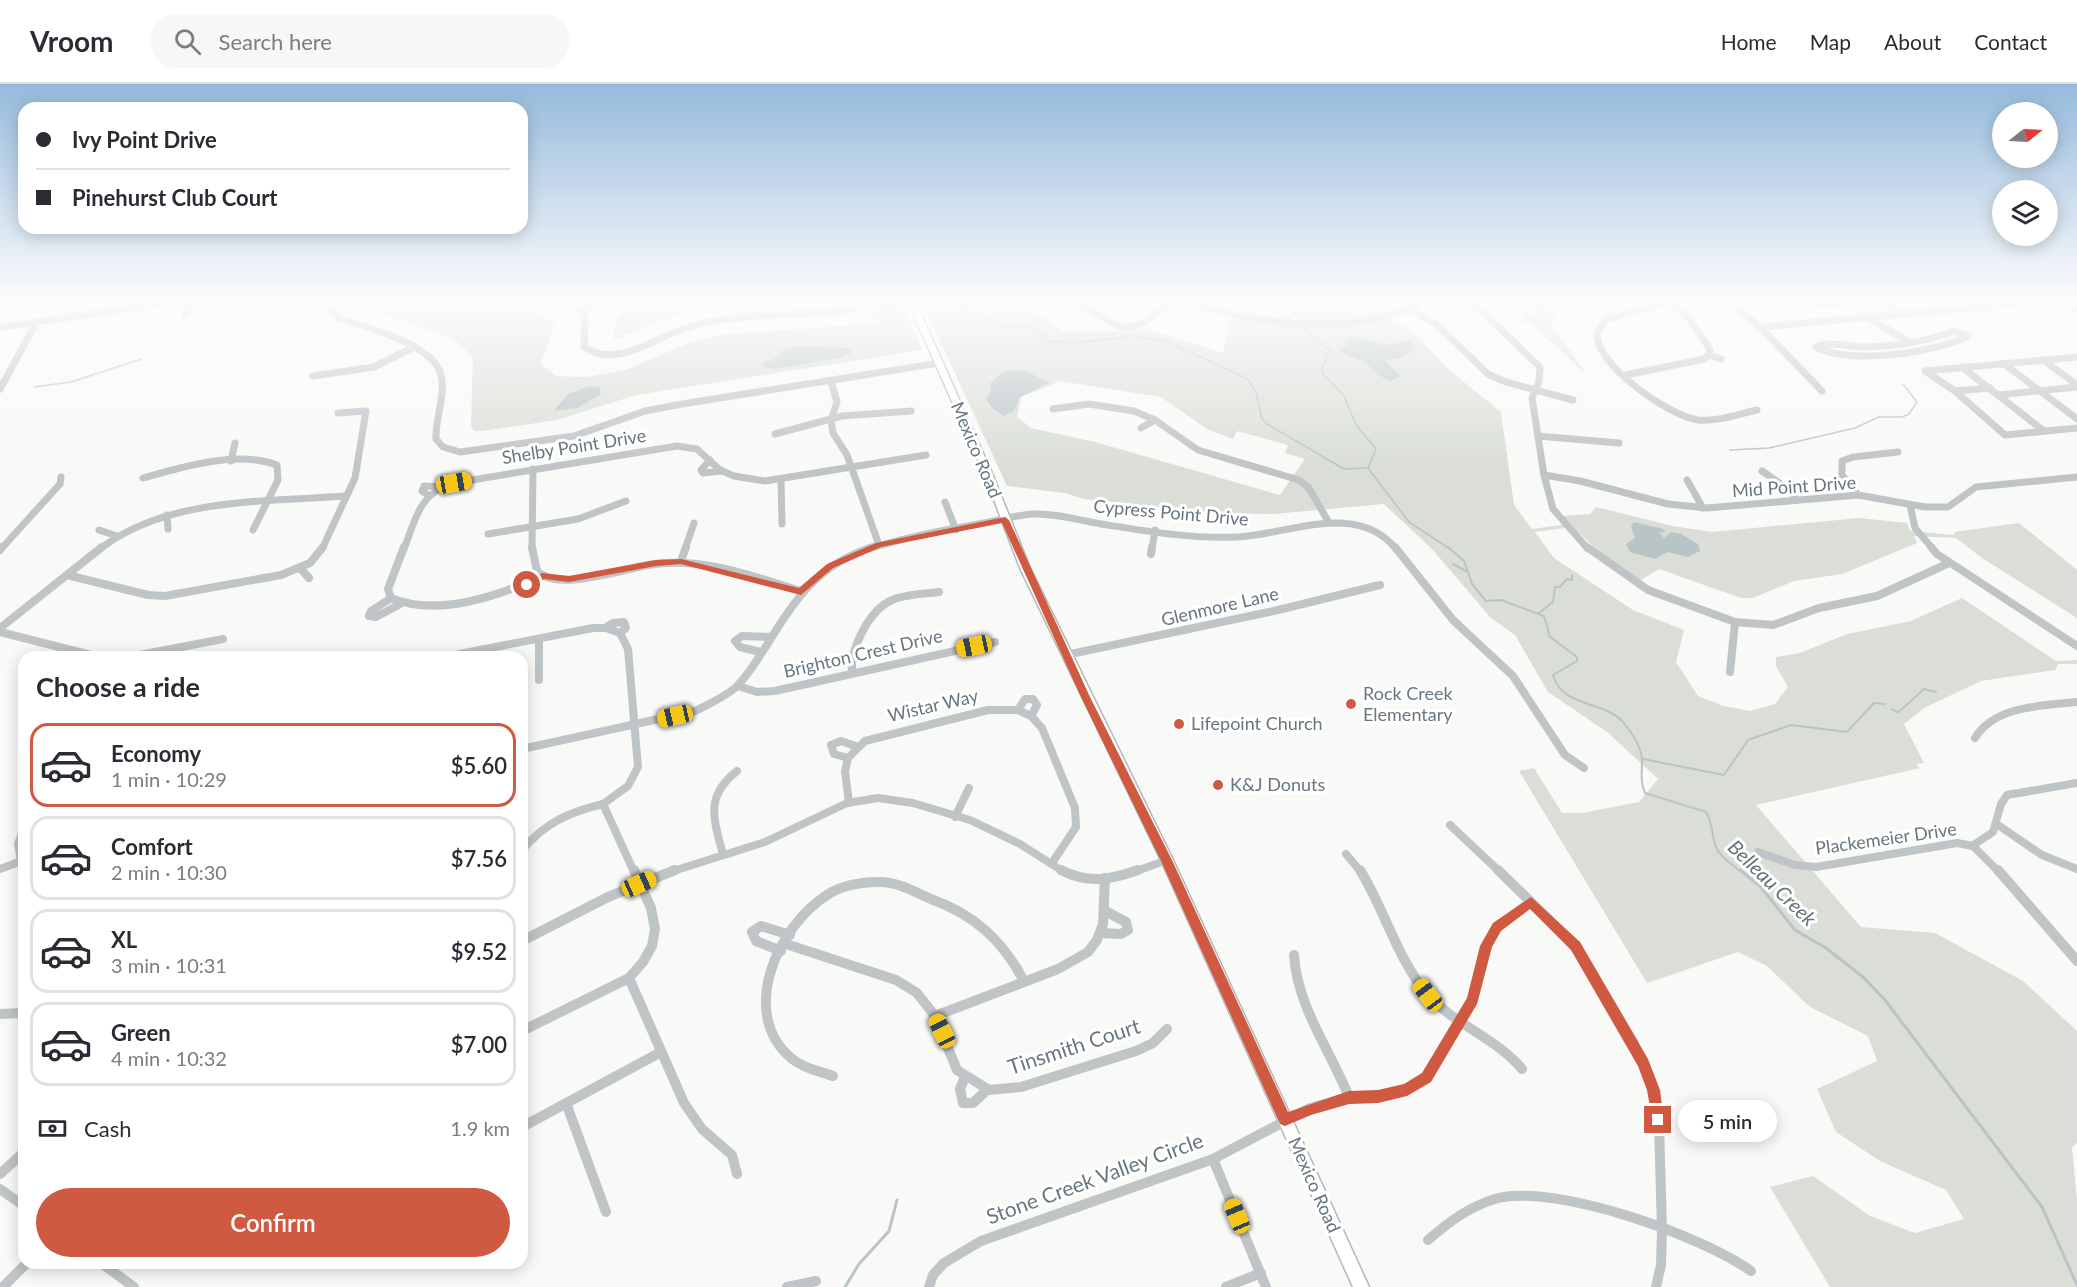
<!DOCTYPE html>
<html lang="en">
<head>
<meta charset="utf-8">
<style>
  body { margin:0; font-family:Lato,sans-serif; background:#f7f7f7; color:#2b2b33; height:100vh; display:flex; flex-direction:column; font-size:22px; white-space:nowrap }
  * { box-sizing:border-box; margin:0 }
  p { font-size:20px; color:#7c7c81 }
  .icon { flex:none; width:33px; height:33px; fill:none; stroke:currentColor; stroke-width:2; stroke-linecap:round; stroke-linejoin:round }
  .map { position:relative; flex:1; overflow:hidden }
  .sheet { position:absolute; left:18px; top:567px; width:510px; height:618px; display:flex; flex-direction:column; background:#fff; border-radius:18px; box-shadow:0 3px 15px #0003 }
  .sheet>* { flex:none }
  .banner { position:absolute; left:18px; top:18px; width:510px; height:132px; border-radius:18px; box-shadow:0 3px 15px #0003; display:grid; align-content:center; height:132px; padding:0 18px; background:#fff }
  .needle { width:39px; rotate:72deg }
  .controls { position:absolute; left:1992px; top:18px; display:grid; gap:12px }
  .controls a { display:grid; place-items:center; width:66px; height:66px; border-radius:50%; background:#fff; box-shadow:0 3px 15px #0003; font-size:30px }
  .end { position:absolute; width:27px; height:27px; margin:-14px; border:8px solid #d05941; background:#fff; box-shadow:0 0 0 3px #fff }
  .from { border-radius:50% }
  .bubble { position:absolute; height:42px; border-radius:21px; background:#fff; box-shadow:0 3px 15px #0003; font-size:20px; font-weight:600; line-height:42px; text-align:center }
  .car { position:absolute; width:18px; height:36px; margin:-18px -9px; border-radius:8px; box-shadow:0 0 4px 2px #0007; background:linear-gradient(#f5c518 24%,#345 0 40%,#f5c518 0 76%,#345 0 86%,#f5c518 0) }
  .banner b { display:flex; align-items:center; gap:21px; height:57px; font-size:22px }
  .banner b+b { border-top:2px solid #e1e1e2 }
  .banner i { width:15px; height:15px; background:#2b2b33 }
  ul { padding:0; list-style:none }
  li { display:flex; align-items:center; gap:18px; height:84px; margin:0 12px 9px; padding:0 6px; border:3px solid #e1e1e2; border-radius:18px }
  li div { flex:1 }
  li b { display:block; font-size:22px }
  li em { font-style:normal; font-weight:600 }
  li.current { border-color:#d05941 }
  li>.icon { width:54px; height:54px; stroke-width:1.5 }
  h2 { padding:0 18px; font-size:27px; line-height:72px }
  .pay { display:flex; align-items:center; gap:15px; height:66px; padding:0 18px; font-size:22px }
  .pay p { margin-inline-start:auto }
  .button { display:flex; gap:12px; margin-top:auto; padding:12px 18px }
  .button a { flex:1; height:69px; border-radius:36px; background:#d05941; color:#fff; font-size:24px; font-weight:600; line-height:69px; text-align:center }
  header { display:flex; align-items:center; gap:36px; box-sizing:border-box; height:84px; padding:0 30px; background:#fff; border-bottom:2px solid #e1e1e2 }
  header strong { font-size:28px }
  nav { display:flex; gap:33px; margin-inline-start:auto; font-size:21px }
  .search { width:420px; height:54px; background:#f7f7f7; display:flex; align-items:center; gap:15px; box-sizing:border-box; padding:0 21px; border-radius:33px; color:#7c7c81; font-size:22px }
  .map>svg:first-child { display:block }
  .green { fill:#daded7; fill-rule:evenodd }
  .water { fill:#b9c4c7 }
  .lines { fill:none; stroke-linecap:round; stroke-linejoin:round }
  .stream-far2 { stroke:#b9c4c7; stroke-width:1.5 }
  .stream-far1 { stroke:#b9c4c7; stroke-width:2 }
  .stream { stroke:#b9c4c7; stroke-width:3 }
  .major-casing { stroke:#b3b9bb; stroke-width:3 }
  .highway-casing { stroke:#b5b9bc; stroke-width:2 }
  .minor-far2 { stroke:#bfc4c7; stroke-width:7 }
  .minor-far1 { stroke:#bfc4c7; stroke-width:8 }
  .minor { stroke:#bfc4c7; stroke-width:10 }
  .major { fill:#fff; fill-rule:evenodd }
  .highway { fill:#fff; fill-rule:evenodd }
  .route { fill:#d05941 }
  .poi-dot { fill:#d05941; stroke:#fff; stroke-width:2 }
  .labels { text-anchor:middle; stroke-width:6; stroke-linejoin:round; paint-order:stroke }
  .street-label { font-size:18px; fill:#67777f; stroke:#fff }
  .poi-label { font-size:18px; fill:#67777f; stroke:#fff; text-anchor:start }
  .water-label { font-size:20px; font-style:italic; fill:#637478; stroke:#fff }
  .near-street-label { font-size:21px; fill:#67777f; stroke:#fff }
</style>
</head>
<body>
<header>
<strong>Vroom</strong>
<div class="search"><svg class="icon" aria-label="search" viewBox="0 0 24 24"><circle cx="10" cy="10" r="6"/><path d="M15 15l6 6"/></svg>Search here</div>
<nav><a>Home</a><a>Map</a><a>About</a><a>Contact</a></nav>
</header>
<div class="map">
<svg width="2077" height="1203" viewBox="0 0 2077 1203">
  <rect width="100%" height="100%" fill="#f9f9f8"/>
  <g class="green">
    <path d="M365,214C415,214 519,203 555,241L540,279L556,292L587,293L626,286L686,260L718,251L880,239L855,222L847,224L829,214H900L922,266L636,311L557,336L482,347H474L471,342L473,273L455,256L368,224L363,220Z"/>
    <path d="M649,214H828L708,223L672,232L617,255L613,254C614,226 627,226 649,214Z"/>
    <path d="M936,214L979,216L1006,221L1044,233L1062,247H1137L1144,244L1223,269L1230,235L1313,243L1310,236L1290,230L1286,214H1369V220L1415,250L1447,284L1501,328L1514,421L1532,445L1568,440L1563,432L1590,430L1596,423L1673,442L1712,448L1859,434L1907,439L1910,447L1954,451L1955,448L2019,439L2077,486V534L1982,474L1956,454L1914,452L1917,459L1842,490L1794,497L1753,514H1741L1659,485L1641,496L1608,475L1572,443L1535,448L1554,474L1633,526L1684,546L1676,578L1698,612L1724,622L1750,627L1775,620L1788,603L1776,582V573L1800,569L1847,550L1911,537L1962,514L2056,577L2077,576V580H2058L2055,586L1981,597L1924,624L1904,640L1924,679L1916,680L1920,684L1756,721L1861,843L1935,849L2023,897L2077,947V1059L2072,1063L2077,1116V1203H1830L1770,1103L1813,1092L1870,1132L1915,1149L1964,1135L1946,1106L1880,1077L1836,1048L1817,1005L1877,977L1868,952L1810,923L1767,882L1738,868L1647,899L1519,687L1534,684L1562,729H1582L1639,718L1658,695L1607,648L1548,608L1515,551L1491,534L1432,465L1384,420L1273,430L1218,429L1084,415L1064,409L1007,402L923,220L935,218ZM1060,297L1161,313L1207,345L1233,355L1237,347L1288,361L1285,369L1305,375L1280,411L1095,358L1031,344L1017,333L1021,313Z"/>
    <polygon points="1541,214 1573,214 1550,238 1586,290 1515,225 1530,221"/>
  </g>
  <g class="water">
    <polygon points="1348,253 1356,253 1385,261 1411,257 1416,263 1404,273 1385,277 1401,292 1391,297 1380,292 1364,278 1342,269 1340,265 1346,262"/>
    <polygon points="802,262 848,264 853,268 843,273 774,285 761,282 763,279 776,274 784,265"/>
    <polygon points="1007,286 1028,288 1049,299 1020,313 1014,327 1004,332 992,324 986,315 990,309 991,298"/>
    <polygon points="589,302 600,303 601,310 577,324 554,327 568,310"/>
    <polygon points="1634,438 1663,445 1666,448 1659,448 1664,454 1671,448 1681,450 1698,460 1700,467 1688,473 1668,468 1655,475 1630,468 1626,460 1635,454 1631,443"/>
  </g>
  <g class="lines">
    <g class="stream-far2">
      <polyline points="1282,214 1284,231 1292,235"/>
      <polyline points="927,221 959,223 1002,242 1035,244 1047,257 1074,259 1134,252 1166,257 1248,295 1256,308 1262,335 1267,340 1344,385 1366,384"/>
      <polyline points="877,222 894,226"/>
      <polyline points="1521,238 1543,231 1541,227 1551,214"/>
      <polyline points="1304,244 1329,266 1322,284 1323,290 1344,312 1356,341 1376,365 1368,384"/>
      <polyline points="34,303 71,298 141,275"/>
      <polyline points="1730,366 1769,364 1855,344 1879,333 1902,333 1909,330 1917,318 1903,300"/>
      <polyline points="1368,384 1409,438 1450,465"/>
    </g>
    <g class="stream-far1">
      <path d="M1448,463L1464,477L1472,500L1486,517L1501,516L1544,532L1550,553L1577,573V577L1553,591C1563,625 1603,615 1624,639C1632,649 1642,663 1642,677C1642,688 1640,698 1645,709L1706,728C1713,739 1711,748 1715,760C1718,772 1732,780 1741,788"/>
      <polyline points="1453,480 1466,487"/>
      <polyline points="1539,529 1553,518 1555,503 1560,503 1567,495 1572,496 1572,491"/>
      <polyline points="1892,625 1897,628 1901,626 1924,605 1936,608"/>
      <polyline points="1643,675 1724,691 1748,656 1791,641 1847,648 1874,619 1885,620"/>
    </g>
    <g class="stream">
      <polyline points="1740,786 1760,802 1795,846 1826,864 1863,893 1885,916 2042,1123 2077,1201"/>
      <polyline points="845,1203 859,1180 889,1147 897,1116"/>
    </g>
    <defs>
      <polygon id="major" points="906,214 914,214 991,387 1030,484 1173,776 1369,1203 1353,1203 1161,776 1020,484 983,387"/>
      <polygon id="highway" points="2071,214 2077,214 2077,217"/>
    </defs>
    <use href="#major" class="major-casing"/>
    <use href="#highway" class="highway-casing"/>
    <g class="minor-far2">
      <path d="M337,214L332,228L339,234C366,243 434,260 441,291C446,311 435,334 436,355L443,363L460,368L574,352L645,327L682,320L939,279"/>
      <path d="M553,214L575,222L585,230L584,263C617,285 651,255 683,245C734,228 790,232 843,227L855,224L866,214"/>
      <path d="M1058,214C1115,223 1112,274 1172,215"/>
      <path d="M1170,214C1247,237 1353,259 1427,214"/>
      <polyline points="1459,214 1481,226 1540,283 1539,297 1532,314 1544,391 1553,425 1588,465"/>
      <path d="M1681,214L1605,236L1597,249C1594,280 1669,332 1698,336C1717,338 1738,330 1757,326"/>
      <polyline points="1725,214 1760,243 1822,307"/>
      <polyline points="1805,214 1822,221 1881,216"/>
      <polyline points="1878,214 1901,230"/>
      <polyline points="2056,214 2077,226"/>
      <polyline points="1409,224 1436,240 1488,290 1506,298 1573,316"/>
      <polyline points="582,226 614,214"/>
      <polyline points="185,231 191,216"/>
      <polyline points="1867,233 1909,258"/>
      <polyline points="0,243 203,214"/>
      <polyline points="1760,243 2059,216"/>
      <path d="M1955,247L1968,252C1931,269 1853,281 1816,263C1832,256 1851,264 1867,263C1897,262 1927,257 1955,247Z"/>
      <polyline points="1709,271 1721,275"/>
      <polyline points="2077,273 1925,287 1955,307 2005,351 2077,344"/>
      <polyline points="2043,276 2077,301"/>
      <polyline points="2003,279 2077,335"/>
      <polyline points="1962,283 2044,347"/>
      <polyline points="1626,291 1704,275 1709,271 1710,265 1687,232 1667,216"/>
      <polyline points="313,292 374,283 414,263"/>
      <polyline points="831,297 837,318 831,336 833,349 847,371 879,461"/>
      <polyline points="0,305 37,237"/>
      <polyline points="1955,307 1990,304"/>
      <polyline points="1998,311 2077,303"/>
      <polyline points="1053,325 1089,320 1134,327 1155,336 1198,366 1299,396 1309,404 1328,437"/>
      <polyline points="1141,344 1155,336"/>
      <polyline points="775,350 842,332 911,327"/>
      <polyline points="1538,352 1619,359"/>
      <polyline points="710,376 701,386 703,389 722,387"/>
      <polyline points="231,377 235,359"/>
      <polyline points="1762,387 1788,405 1797,416"/>
      <polyline points="1544,391 1580,397 1668,420 1707,424 1858,411 1925,423 1948,423 1976,403 2077,393"/>
      <path d="M143,394C182,383 237,366 277,381L278,396L253,446"/>
      <polyline points="781,396 782,440"/>
      <polyline points="1687,396 1703,424"/>
      <polyline points="428,411 422,407 424,402 440,403"/>
      <polyline points="1858,411 1842,391 1842,377 1853,373 1898,368"/>
      <polyline points="945,418 956,446"/>
      <polyline points="1910,421 1915,444 1933,465"/>
      <polyline points="167,431 168,445"/>
      <polyline points="99,446 117,452"/>
      <polyline points="488,450 578,435 626,417"/>
      <polyline points="1,465 60,400 61,393"/>
      <path d="M100,465C167,413 266,418 346,412"/>
      <polyline points="322,465 355,394 366,327 338,329"/>
      <path d="M404,465C416,434 419,409 454,399L677,362L697,365L720,386L734,392L765,397L926,371"/>
      <polyline points="532,465 533,385"/>
      <polyline points="685,465 694,439"/>
      <path d="M868,465C906,453 944,446 984,439C1000,436 1016,431 1033,430C1055,429 1079,436 1101,440C1145,447 1191,455 1237,453C1287,451 1357,416 1396,465"/>
      <polyline points="1152,465 1155,446"/>
    </g>
    <g class="minor-far1">
      <path d="M404,463L388,505L391,514C437,533 499,512 542,492"/>
      <path d="M532,463L537,487C556,508 623,485 648,481C701,472 751,492 801,507"/>
      <polyline points="1395,463 1453,536 1513,592 1565,671 1584,684"/>
      <polyline points="1587,463 1648,506 1735,538 1773,541 1819,524 1877,512 1949,479"/>
      <polyline points="1931,463 1937,470 2077,562"/>
      <polyline points="0,466 2,463"/>
      <polyline points="1151,470 1152,463"/>
      <polyline points="681,477 686,463"/>
      <polyline points="301,485 309,494"/>
      <polyline points="67,491 148,511 165,512 281,491 310,479 323,463"/>
      <polyline points="391,514 371,527 369,532 376,533 402,519"/>
      <polyline points="0,544 102,463"/>
      <polyline points="605,544 613,539 624,538 626,544 620,549"/>
      <polyline points="0,548 99,573"/>
      <polyline points="539,555 539,596"/>
      <polyline points="760,568 740,563 735,557 742,552 771,553"/>
      <polyline points="1066,571 1274,527 1380,501"/>
      <polyline points="129,573 223,555"/>
      <polyline points="444,573 593,544 606,544 620,549 628,565 638,683 628,702 603,720 634,788"/>
      <path d="M852,588C850,565 869,526 892,516C905,510 925,510 939,508"/>
      <polyline points="1730,588 1735,538"/>
      <polyline points="738,602 757,608 775,607 995,558"/>
      <polyline points="1018,626 1025,615 1033,615 1037,621 1031,632"/>
      <path d="M1975,654C1995,621 2043,622 2077,618"/>
      <path d="M522,665L695,627C709,620 723,614 735,604C747,593 756,577 765,564C795,516 816,481 873,463"/>
      <polyline points="848,674 834,670 831,661 841,657 858,663"/>
      <polyline points="849,719 845,687 848,674 865,657 988,626 1018,626 1031,632 1042,644 1075,724 1076,743 1052,779"/>
      <polyline points="955,733 969,704"/>
      <polyline points="1450,741 1500,788"/>
      <polyline points="1998,741 2042,771 2077,785"/>
      <polyline points="1972,762 1993,748 2001,720 2007,711 2077,699"/>
      <path d="M522,766C545,739 569,728 603,720"/>
      <polyline points="1758,768 1795,781 1816,783 1957,759 1973,762 1999,788"/>
      <polyline points="1346,770 1361,788"/>
      <path d="M723,771C714,735 704,713 737,687"/>
      <polyline points="21,777 18,760 24,744"/>
      <polyline points="0,785 24,776"/>
      <polyline points="670,788 765,758 847,719 878,714 913,719 970,736 1020,760 1064,788"/>
      <polyline points="1134,788 1167,776"/>
    </g>
    <g class="minor">
      <path d="M1061,786C1088,800 1110,796 1138,786"/>
      <path d="M1360,786C1385,826 1397,875 1428,911C1455,941 1496,954 1522,985"/>
      <polyline points="1498,786 1576,862 1633,958 1651,998 1659,1040 1662,1146 1661,1181 1656,1203"/>
      <polyline points="1998,786 2077,877"/>
      <polyline points="1102,849 1121,850 1128,846 1126,838 1107,828"/>
      <polyline points="522,857 608,813 675,786"/>
      <polyline points="786,860 896,896 917,909 935,932 957,986 989,1006 1021,1003 1136,967 1153,959 1167,945"/>
      <polyline points="781,867 756,857 752,848 761,842 790,851"/>
      <path d="M1294,871C1297,922 1330,966 1349,1013"/>
      <polyline points="629,894 684,1019 702,1045 732,1071 737,1090"/>
      <polyline points="0,930 24,929"/>
      <polyline points="935,932 1058,885 1088,868 1097,856 1103,840 1105,794"/>
      <polyline points="522,947 629,894 643,878 652,862 655,845 651,824 634,786"/>
      <path d="M833,992C819,987 803,984 791,974C738,929 778,842 827,811C842,801 862,798 880,798C898,798 915,808 931,815C975,831 1002,856 1024,897"/>
      <polyline points="965,993 960,1005 963,1019 973,1019 988,1005"/>
      <polyline points="566,1019 606,1128"/>
      <polyline points="522,1043 661,968"/>
      <polyline points="1213,1075 1266,1203"/>
      <polyline points="0,1090 24,1068"/>
      <polyline points="0,1105 24,1122"/>
      <path d="M1428,1156C1450,1137 1470,1122 1498,1114C1558,1100 1702,1152 1751,1187"/>
      <polyline points="101,1179 134,1203"/>
      <polyline points="3,1203 27,1179"/>
      <polyline points="787,1203 816,1197"/>
      <polyline points="929,1203 933,1191 944,1179 981,1157 1213,1075 1310,1024 1349,1013 1378,1012 1406,1006 1427,994 1473,916 1486,862 1497,843 1531,818"/>
      <polyline points="1226,1203 1261,1189"/>
    </g>
    <use href="#major" class="major"/>
    <use href="#highway" class="highway"/>
  </g>
  <linearGradient id="sky" x2="0" y2="1"><stop stop-color="#95badb"/><stop offset="0.56" stop-color="#fcfcfc"/><stop offset="1" stop-color="#fcfcfc" stop-opacity="0"/></linearGradient>
  <rect width="2077" height="383" fill="url(#sky)"/>
  <polygon class="route" points="1005,433 1009,436 1090,613 1172,776 1288,1028 1349,1007 1378,1006 1404,1000 1422,989 1467,914 1480,862 1493,839 1531,813 1580,858 1648,975 1660,1006 1664,1036 1662,1040 1653,1040 1647,1006 1638,982 1571,866 1530,825 1501,847 1492,863 1477,920 1431,998 1407,1012 1378,1019 1349,1020 1311,1031 1285,1042 1280,1040 1161,777 1081,613 1002,439 881,463 833,484 801,511 681,480 656,482 569,498 544,495 527,504 523,501 542,489 569,492 656,476 681,475 799,504 827,480 876,459"/>
  <g class="poi-dot">
    <circle cx="1351" cy="620" r="6"/>
    <circle cx="1179" cy="640" r="6"/>
    <circle cx="1218" cy="701" r="6"/>
  </g>
  <g class="labels">
    <g class="street-label">
      <text transform="translate(574 363) rotate(-9)" y="6">Shelby Point Drive</text>
      <text transform="translate(976 366) rotate(67)" y="6">Mexico Road</text>
      <text transform="translate(1794 403) rotate(-4)" y="6">Mid Point Drive</text>
      <text transform="translate(1171 429) rotate(5)" y="6">Cypress Point Drive</text>
      <text transform="translate(1220 523) rotate(-13)" y="6">Glenmore Lane</text>
      <text transform="translate(863 570) rotate(-13)" y="6">Brighton Crest Drive</text>
      <text transform="translate(933 622) rotate(-13)" y="6">Wistar Way</text>
      <text transform="translate(1886 755) rotate(-8)" y="6">Plackemeier Drive</text>
      <text transform="translate(1314 1101) rotate(66)" y="6">Mexico Road</text>
    </g>
    <g class="poi-label">
      <text x="1363" y="616">Rock Creek<tspan x="1363" dy="21">Elementary</tspan></text>
      <text x="1191" y="646">Lifepoint Church</text>
      <text x="1230" y="707">K&amp;J Donuts</text>
    </g>
    <g class="water-label">
      <text transform="translate(1772 799) rotate(44)" y="7">Belleau Creek</text>
    </g>
    <g class="near-street-label">
      <text transform="translate(1074 963) rotate(-18)" y="7">Tinsmith Court</text>
      <text transform="translate(1095 1095) rotate(-20)" y="7">Stone Creek Valley Circle</text>
    </g>
  </g>
</svg>
<div class="controls">
<a><svg class="needle" viewBox="-14 -14 28 28"><path d="M0-13l5 13h-10z" fill="#e53935"/><path d="M0 13l5-13h-10z" fill="#7c7c81"/></svg></a>
<a><svg class="icon" aria-label="layers" viewBox="0 0 24 24"><path d="M12 4l9 5-9 5-9-5zM3 14l9 5 9-5"/></svg></a>
</div>
<i class="end from" style="left:527px;top:501px"></i>
<i class="end" style="left:1658px;top:1036px"></i>
<div class="bubble" style="left:1678px;top:1016px;width:99px">5 min</div>
<i class="car" style="left:454px;top:399px;rotate:80deg"></i>
<i class="car" style="left:974px;top:562px;rotate:258deg"></i>
<i class="car" style="left:675px;top:632px;rotate:257deg"></i>
<i class="car" style="left:639px;top:800px;rotate:66deg"></i>
<i class="car" style="left:1428px;top:911px;rotate:323deg"></i>
<i class="car" style="left:942px;top:947px;rotate:334deg"></i>
<i class="car" style="left:1237px;top:1132px;rotate:337deg"></i>
<div class="banner">
<b><i class="from"></i>Ivy Point Drive</b>
<b><i></i>Pinehurst Club Court</b>
</div>
<section class="sheet">
<h2>Choose a ride</h2>
<ul>
<li class="current"><svg class="icon" aria-label="car" viewBox="0 0 24 24"><path d="M5 17H2v-5l4-1 3-4h7l3 4 3 1v5h-3M9 17h6M6 11h13"/><circle cx="7" cy="17" r="2"/><circle cx="17" cy="17" r="2"/></svg><div><b>Economy</b><p>1 min · 10:29</p></div><em>$5.60</em></li>
<li><svg class="icon" aria-label="car" viewBox="0 0 24 24"><path d="M5 17H2v-5l4-1 3-4h7l3 4 3 1v5h-3M9 17h6M6 11h13"/><circle cx="7" cy="17" r="2"/><circle cx="17" cy="17" r="2"/></svg><div><b>Comfort</b><p>2 min · 10:30</p></div><em>$7.56</em></li>
<li><svg class="icon" aria-label="car" viewBox="0 0 24 24"><path d="M5 17H2v-5l4-1 3-4h7l3 4 3 1v5h-3M9 17h6M6 11h13"/><circle cx="7" cy="17" r="2"/><circle cx="17" cy="17" r="2"/></svg><div><b>XL</b><p>3 min · 10:31</p></div><em>$9.52</em></li>
<li><svg class="icon" aria-label="car" viewBox="0 0 24 24"><path d="M5 17H2v-5l4-1 3-4h7l3 4 3 1v5h-3M9 17h6M6 11h13"/><circle cx="7" cy="17" r="2"/><circle cx="17" cy="17" r="2"/></svg><div><b>Green</b><p>4 min · 10:32</p></div><em>$7.00</em></li>
</ul>
<div class="pay"><svg class="icon" aria-label="cash" viewBox="0 0 24 24"><path d="M3 7h18v10H3z"/><circle cx="12" cy="12" r="2"/></svg>Cash<p>1.9 km</p></div>
<div class="button"><a>Confirm</a></div>
</section>
</div>
</body>
</html>
